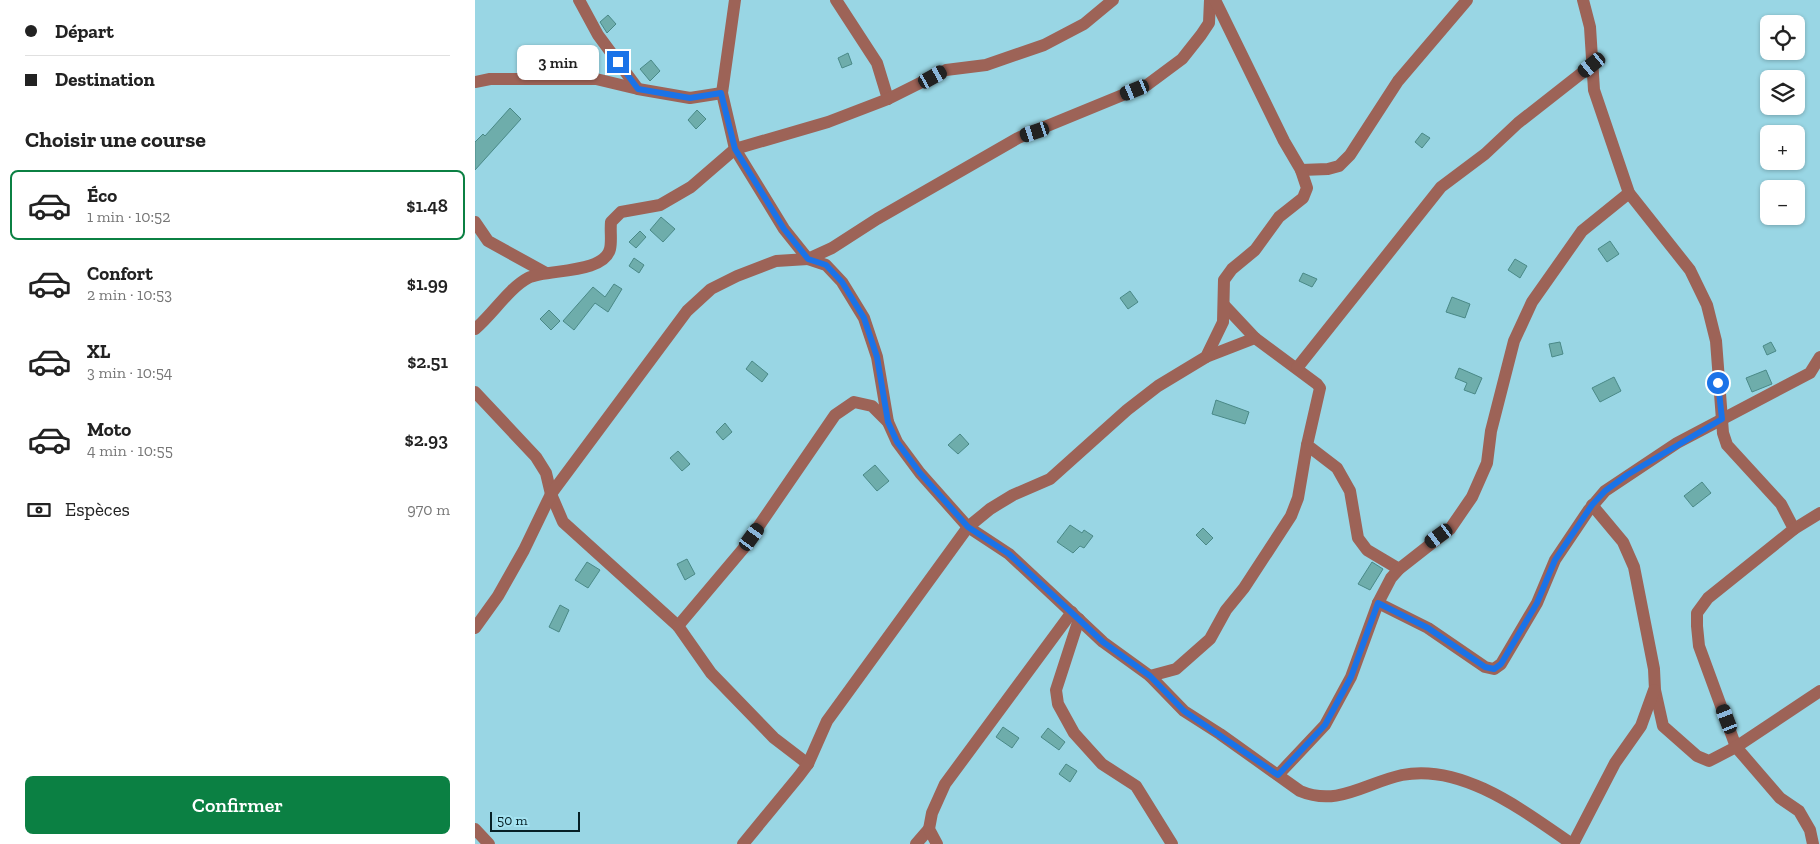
<!DOCTYPE html>
<html lang="fr">
<head>
<meta charset="utf-8">
<style>
  body { margin:0; font-family:"Zilla Slab",serif; background:#f2f2f2; color:#222; height:100vh; display:flex; flex-direction:column; font-size:19px; white-space:nowrap }
  * { box-sizing:border-box; margin:0 }
  p { font-size:16px; color:#767676 }
  .icon { flex:none; width:28px; height:28px; fill:none; stroke:currentColor; stroke-width:2; stroke-linecap:round; stroke-linejoin:round }
  .map { position:relative; flex:1; overflow:hidden }
  .panel { display:flex; flex-direction:column; background:#fff; width:475px }
  .panel>* { flex:none }
  .banner { display:grid; align-content:center; height:110px; padding:0 25px; background:#fff }
  .fabs { position:absolute; left:1285px; top:15px; display:grid; gap:10px }
  .fabs a { display:grid; place-items:center; width:45px; height:45px; border-radius:8px; background:#fff; box-shadow:0 1px 4px #0004; font-size:25px }
  .scale { position:absolute; left:15px; bottom:12px; width:90px; box-sizing:border-box; padding-left:5px; border:2px solid #062025; border-top:0; font-size:14px; line-height:18px; white-space:nowrap; color:#062025; -webkit-text-stroke:4px #a5e3f1; paint-order:stroke }
  .end { position:absolute; width:22px; height:22px; margin:-11px; border:6px solid #1a73e8; background:#fff; box-shadow:0 0 0 2px #fff }
  .from { border-radius:50% }
  .bubble { position:absolute; height:35px; border-radius:8px; background:#fff; box-shadow:0 1px 4px #0004; font-size:16px; font-weight:600; line-height:35px; text-align:center }
  .car { position:absolute; width:15px; height:30px; margin:-15px -8px; border-radius:6px; box-shadow:0 0 4px 1px #0007; background:linear-gradient(#222 24%,#8ab4d8 0 40%,#222 0 76%,#8ab4d8 0 86%,#222 0) }
  .banner b { display:flex; align-items:center; gap:18px; height:48px; font-size:19px }
  .banner b+b { border-top:1px solid #e0e0e0 }
  .banner i { width:12px; height:12px; background:#222 }
  ul { padding:0; list-style:none }
  li { display:flex; align-items:center; gap:15px; height:70px; margin:0 10px 8px; padding:0 15px; border:2px solid transparent; border-radius:8px }
  li div { flex:1 }
  li b { display:block; font-size:19px }
  li em { font-style:normal; font-weight:600 }
  li.selected { border-color:#0b8043 }
  li>.icon { width:45px; height:45px; stroke-width:1.5 }
  h2 { padding:0 25px; font-size:22px; line-height:60px }
  .pay { display:flex; align-items:center; gap:12px; height:55px; padding:0 25px; font-size:19px }
  .pay p { margin-inline-start:auto }
  .action { display:flex; gap:10px; margin-top:auto; padding:10px 25px }
  .action a { flex:1; height:58px; border-radius:8px; background:#0b8043; color:#fff; font-size:20px; font-weight:600; line-height:58px; text-align:center }
  main { display:flex; flex:1; min-height:0 }
  .map>svg:first-child { display:block }
  .building { fill:#6eadab; stroke:#4a8987 }
  .lines { fill:none; stroke-linecap:round; stroke-linejoin:round }
  .minor { stroke:#9d6357; stroke-width:12 }
  .route { stroke:#1a73e8; stroke-width:6 }
</style>
</head>
<body>
<main>
<section class="panel">
<div class="banner">
<b><i class="from"></i>Départ</b>
<b><i></i>Destination</b>
</div>
<h2>Choisir une course</h2>
<ul>
<li class="selected"><svg class="icon" aria-label="car" viewBox="0 0 24 24"><path d="M5 17H2v-5l4-1 3-4h7l3 4 3 1v5h-3M9 17h6M6 11h13"/><circle cx="7" cy="17" r="2"/><circle cx="17" cy="17" r="2"/></svg><div><b>Éco</b><p>1 min · 10:52</p></div><em>$1.48</em></li>
<li><svg class="icon" aria-label="car" viewBox="0 0 24 24"><path d="M5 17H2v-5l4-1 3-4h7l3 4 3 1v5h-3M9 17h6M6 11h13"/><circle cx="7" cy="17" r="2"/><circle cx="17" cy="17" r="2"/></svg><div><b>Confort</b><p>2 min · 10:53</p></div><em>$1.99</em></li>
<li><svg class="icon" aria-label="car" viewBox="0 0 24 24"><path d="M5 17H2v-5l4-1 3-4h7l3 4 3 1v5h-3M9 17h6M6 11h13"/><circle cx="7" cy="17" r="2"/><circle cx="17" cy="17" r="2"/></svg><div><b>XL</b><p>3 min · 10:54</p></div><em>$2.51</em></li>
<li><svg class="icon" aria-label="car" viewBox="0 0 24 24"><path d="M5 17H2v-5l4-1 3-4h7l3 4 3 1v5h-3M9 17h6M6 11h13"/><circle cx="7" cy="17" r="2"/><circle cx="17" cy="17" r="2"/></svg><div><b>Moto</b><p>4 min · 10:55</p></div><em>$2.93</em></li>
</ul>
<div class="pay"><svg class="icon" aria-label="cash" viewBox="0 0 24 24"><path d="M3 7h18v10H3z"/><circle cx="12" cy="12" r="2"/></svg>Espèces<p>970 m</p></div>
<div class="action"><a>Confirmer</a></div>
</section>
<div class="map">
<svg width="1345" height="844" viewBox="0 0 1345 844">
  <rect width="100%" height="100%" fill="#99d6e4"/>
  <g class="building">
    <polygon points="133,15 141,24 132,33 125,22"/>
    <polygon points="373,53 377,64 367,68 363,58"/>
    <polygon points="176,60 185,71 175,81 165,69"/>
    <polygon points="35,108 46,119 0,170 0,142 8,134 10,136"/>
    <polygon points="222,110 231,119 221,129 213,120"/>
    <polygon points="947,133 955,138 947,148 940,142"/>
    <polygon points="186,217 200,229 188,242 175,230"/>
    <polygon points="165,231 171,237 161,248 154,242"/>
    <polygon points="1135,241 1144,254 1132,262 1123,249"/>
    <polygon points="159,258 169,265 164,273 154,266"/>
    <polygon points="1040,259 1052,266 1045,278 1033,270"/>
    <polygon points="828,273 842,279 837,287 824,281"/>
    <polygon points="139,284 147,289 133,312 120,303 99,330 88,321 118,287 130,297"/>
    <polygon points="655,291 663,302 653,309 645,298"/>
    <polygon points="977,297 995,304 990,318 971,312"/>
    <polygon points="74,310 85,321 76,330 65,319"/>
    <polygon points="1085,342 1088,354 1077,357 1074,344"/>
    <polygon points="1296,342 1301,351 1292,355 1288,346"/>
    <polygon points="277,361 293,374 287,382 271,369"/>
    <polygon points="984,368 1007,378 1000,394 989,390 992,383 980,378"/>
    <polygon points="1291,370 1297,384 1277,392 1271,378"/>
    <polygon points="1139,377 1146,391 1125,402 1117,388"/>
    <polygon points="741,400 774,412 770,424 737,414"/>
    <polygon points="250,423 257,432 248,440 241,432"/>
    <polygon points="485,434 494,444 483,454 473,445"/>
    <polygon points="203,451 215,464 207,471 195,458"/>
    <polygon points="400,465 414,481 402,491 388,475"/>
    <polygon points="1227,482 1236,493 1218,507 1209,496"/>
    <polygon points="595,525 607,533 609,530 618,536 609,548 605,546 598,553 582,542"/>
    <polygon points="728,528 738,538 731,545 721,535"/>
    <polygon points="212,559 220,574 210,580 202,564"/>
    <polygon points="112,562 125,570 113,588 100,580"/>
    <polygon points="897,562 908,569 895,590 883,584"/>
    <polygon points="85,605 94,610 84,632 74,627"/>
    <polygon points="528,727 544,738 537,748 521,737"/>
    <polygon points="573,728 590,742 584,750 566,737"/>
    <polygon points="591,764 602,771 595,782 584,774"/>
  </g>
  <g class="lines">
    <g class="minor">
      <polyline points="104,0 123,35 163,89"/>
      <path d="M260,0L247,93L260,149L309,229L333,259L351,265L367,282L389,318L402,357L413,422L422,442L445,473L493,527L534,554L628,642L675,676L709,711L745,734L825,791C863,807 890,783 927,775C988,763 1050,812 1097,844"/>
      <polyline points="361,0 402,63 413,99"/>
      <polyline points="1108,0 1115,27 1119,90 1154,193 1215,270 1232,305 1241,341 1248,433 1252,445 1306,504 1319,529 1233,598 1222,613 1222,626 1224,646 1261,747 1305,798 1324,811 1335,830 1338,844"/>
      <polyline points="0,82 15,79 121,79 163,89 215,98 247,93"/>
      <polyline points="826,170 853,169 864,166 875,155 923,81 992,0"/>
      <polyline points="0,222 13,241 71,273"/>
      <polyline points="750,306 780,338 842,384 845,388 832,445 862,468 875,491 883,538 892,550 924,569"/>
      <path d="M0,329C17,315 34,288 53,278C71,269 129,274 135,249C137,241 135,231 136,222L146,212L185,205L216,187L260,149L353,122L413,99L471,70L511,65L569,45L609,24L638,0"/>
      <polyline points="731,357 780,338"/>
      <polyline points="822,368 966,187 1010,154 1043,123 1117,65"/>
      <polyline points="0,392 61,457 71,473 76,494 88,522 203,626 268,549 360,415 379,402 397,406 413,422"/>
      <polyline points="1117,505 1148,542 1159,567 1179,669 1180,690 1188,726 1222,756 1234,761 1261,747 1345,691"/>
      <polyline points="1319,529 1345,513"/>
      <polyline points="903,603 953,628 1010,667 1019,669 1026,664 1062,603 1080,560 1113,511 1130,491 1202,443 1335,373 1345,357"/>
      <polyline points="604,619 581,690 583,704 599,733 627,764 661,786 697,844"/>
      <polyline points="203,626 236,673 299,738 333,764"/>
      <polyline points="0,628 23,596 49,550 76,494 212,311 236,289 262,276 301,261 333,259 357,248 402,219 543,138 672,85 707,59 726,35 734,23 735,0"/>
      <polyline points="675,676 701,669 735,639 751,610 769,588 816,516 823,498 832,445"/>
      <polyline points="803,775 850,725 876,677 903,603 916,578 924,569 975,529 997,497 1012,463 1016,431 1039,341 1057,302 1107,231 1154,193"/>
      <polyline points="0,829 14,844"/>
      <polyline points="268,844 324,776 333,764 352,721 493,527 515,509 538,495 575,479 652,410 683,386 731,357 748,322 749,280 757,269 780,250 804,217 828,198 832,188 826,170 809,141 740,0"/>
      <polyline points="441,844 454,829"/>
      <polyline points="462,844 454,829 457,813 470,784 597,612"/>
      <polyline points="1098,844 1140,763 1166,726 1179,690"/>
    </g>
  </g>
  <g class="lines">
    <polyline class="route" points="143,62 163,89 215,98 246,93 260,149 309,229 333,259 351,265 367,282 389,318 402,357 413,422 422,442 445,473 493,527 534,554 628,642 675,676 709,711 803,775 850,725 876,677 903,603 953,628 1010,667 1019,669 1026,664 1062,603 1080,560 1117,505 1130,491 1152,475 1247,419 1243,383"/>
  </g>
</svg>
<div class="fabs">
<a><svg class="icon" aria-label="locate" viewBox="0 0 24 24"><circle cx="12" cy="12" r="6"/><path d="M12 2v4M12 18v4M2 12h4M18 12h4"/></svg></a>
<a><svg class="icon" aria-label="layers" viewBox="0 0 24 24"><path d="M12 4l9 5-9 5-9-5zM3 14l9 5 9-5"/></svg></a>
<a>+</a>
<a>−</a>
</div>
<div class="scale">50 m</div>
<i class="end from" style="left:1243px;top:383px"></i>
<i class="end" style="left:143px;top:62px"></i>
<div class="bubble" style="left:42px;top:45px;width:82px">3 min</div>
<i class="car" style="left:1117px;top:65px;rotate:231deg"></i>
<i class="car" style="left:458px;top:77px;rotate:61deg"></i>
<i class="car" style="left:660px;top:90px;rotate:248deg"></i>
<i class="car" style="left:560px;top:132px;rotate:252deg"></i>
<i class="car" style="left:964px;top:536px;rotate:234deg"></i>
<i class="car" style="left:277px;top:537px;rotate:36deg"></i>
<i class="car" style="left:1252px;top:719px;rotate:339deg"></i>
</div>
</main>
</body>
</html>
